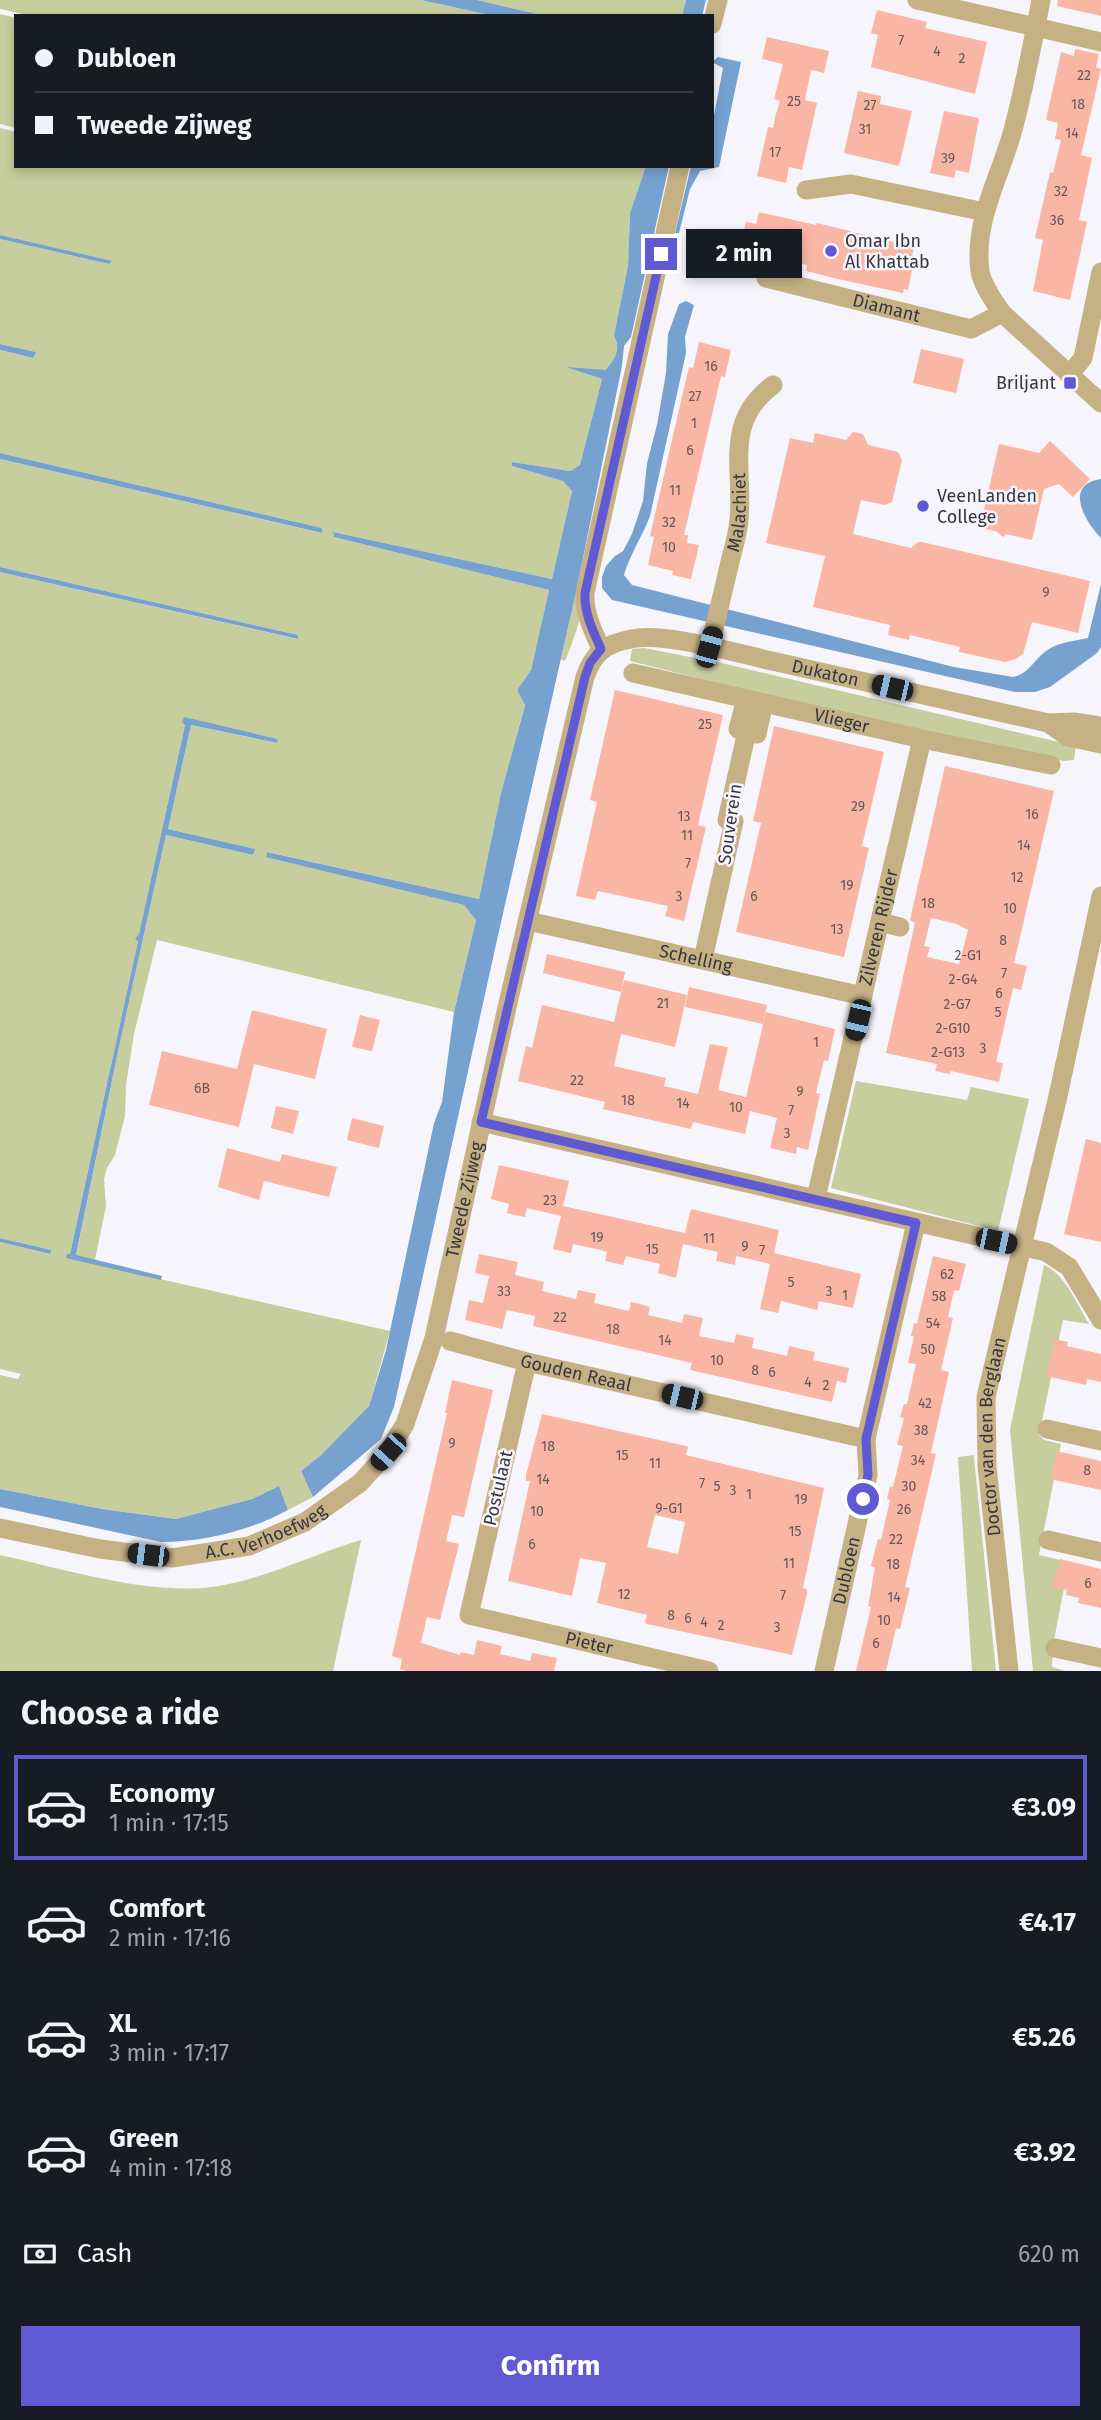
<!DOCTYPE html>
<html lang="en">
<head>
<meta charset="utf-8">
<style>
  body { margin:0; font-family:"Fira Sans",sans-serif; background:#20242c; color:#f1f3f6; height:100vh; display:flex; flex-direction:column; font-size:26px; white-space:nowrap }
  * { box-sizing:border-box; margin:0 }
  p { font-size:23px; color:#9ea1a6 }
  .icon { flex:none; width:38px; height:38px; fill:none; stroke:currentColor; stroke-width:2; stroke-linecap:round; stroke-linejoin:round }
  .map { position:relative; height:1671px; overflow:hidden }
  .details { display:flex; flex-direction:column; background:#171b24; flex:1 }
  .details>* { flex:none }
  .top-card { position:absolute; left:14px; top:14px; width:700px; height:154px; border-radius:0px; box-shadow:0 4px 10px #0003; display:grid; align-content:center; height:154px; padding:0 21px; background:#171b24 }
  .end { position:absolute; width:32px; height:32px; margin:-16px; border:9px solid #5f5ad3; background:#fff; box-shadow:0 0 0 4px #fff }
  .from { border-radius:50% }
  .bubble { position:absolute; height:49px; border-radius:0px; background:#171b24; box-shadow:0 4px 10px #0003; font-size:23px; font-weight:700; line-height:49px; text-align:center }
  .car { position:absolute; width:21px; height:42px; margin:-21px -10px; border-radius:9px; box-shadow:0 0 5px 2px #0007; background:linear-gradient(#222 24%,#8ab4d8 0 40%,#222 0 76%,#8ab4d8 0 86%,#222 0) }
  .top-card b { display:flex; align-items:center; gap:24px; height:66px; font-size:26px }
  .top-card b+b { border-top:2px solid #363941 }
  .top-card i { width:18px; height:18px; background:#f1f3f6 }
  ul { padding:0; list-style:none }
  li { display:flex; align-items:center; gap:21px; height:105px; margin:0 14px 10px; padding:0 7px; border:4px solid transparent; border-radius:0px }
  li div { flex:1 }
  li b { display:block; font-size:26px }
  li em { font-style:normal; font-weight:700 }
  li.selected { border-color:#5f5ad3 }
  li>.icon { width:63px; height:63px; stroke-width:1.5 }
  h2 { padding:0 21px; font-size:32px; line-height:84px }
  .pay { display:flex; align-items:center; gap:18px; height:77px; padding:0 21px; font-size:26px }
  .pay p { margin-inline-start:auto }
  .action { display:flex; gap:14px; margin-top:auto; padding:14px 21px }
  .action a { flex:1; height:80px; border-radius:0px; background:#5f5ad3; color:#fff; font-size:28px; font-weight:700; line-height:80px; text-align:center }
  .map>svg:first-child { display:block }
  .green { fill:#c6ce9d }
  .water { fill:#77a2d0 }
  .building { fill:#f9b6a4; fill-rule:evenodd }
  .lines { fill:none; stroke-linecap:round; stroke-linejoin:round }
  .minor { stroke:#c5b184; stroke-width:19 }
  .route { stroke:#5f5ad3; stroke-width:9 }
  .poi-dot { fill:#5f5ad3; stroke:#f6f5fb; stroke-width:2.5 }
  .labels { text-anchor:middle; stroke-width:5; stroke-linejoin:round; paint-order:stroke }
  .number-label { font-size:14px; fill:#68565a }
  .poi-label { font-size:18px; fill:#383641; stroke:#f6f5fb; text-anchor:start }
  .street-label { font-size:18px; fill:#383641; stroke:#f6f5fb }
</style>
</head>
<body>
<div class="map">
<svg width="1101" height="1671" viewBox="0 0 1101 1671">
  <rect width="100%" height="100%" fill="#f6f5fb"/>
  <g class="green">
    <polygon points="0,0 421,0 494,16 31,16 0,9"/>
    <polygon points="477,0 686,0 682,16 546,16"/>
    <polygon points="0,14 16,18 16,128 0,124"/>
    <path d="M0,128L16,132V166H646L630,213L628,266L614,335C621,350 615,358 606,371L570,368L602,379L580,465L570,471L512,462V466L563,481L572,491L552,579L333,532L334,537L549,590L531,670L517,690L525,704L501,793L479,899L268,852L266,856L464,905L476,920L454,1012L157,940L134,1034L126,1085L125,1116L115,1155L107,1168L104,1179L106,1206L95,1260L76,1256L119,1047L166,835L253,855L254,849L168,829L191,725L276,743L278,739L184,718L185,724L139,935L137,936L138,941L70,1254L160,1279L390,1331L369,1406L320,1456L301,1471L313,1497L288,1510L279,1486L252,1499L176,1519L102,1509L0,1489V1375L18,1379L21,1374L0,1369V1242L49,1254L51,1250L0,1238V572L297,639L298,635L0,567V459L321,533L322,528L0,453V350L32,358L36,352L0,344V239L109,264L111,262L0,235Z"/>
    <path d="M577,588C578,597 581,608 580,618C580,621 567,658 565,661L561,659Z"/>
    <polygon points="644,648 726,664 1076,746 1074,760 1064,761 809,706 630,661 632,649"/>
    <polygon points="856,1081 967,1100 971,1087 1029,1099 998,1231 831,1188"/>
    <path d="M1044,1265C1065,1274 1078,1306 1089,1324L1063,1320L1039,1435L1044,1440L1061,1444L1039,1555L1069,1562L1053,1645L1052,1667L1066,1671H1033L1010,1430Z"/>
    <polygon points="974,1455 974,1458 996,1671 972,1671 958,1457"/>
    <path d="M361,1540L333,1671H0V1555C65,1569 146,1595 212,1587C260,1581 314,1554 361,1540Z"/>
  </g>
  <g class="water">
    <polygon points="421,0 477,0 546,16 494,16"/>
    <polygon points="686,0 706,0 702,16 682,16"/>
    <polygon points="718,57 741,62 719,167 700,171 690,189 679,233 675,233 691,166 712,166 712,126 723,68 712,62"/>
    <path d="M646,166H669L631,337L624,346L622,366L577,588L497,940L394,1407L381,1439L313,1497L301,1471L320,1456L369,1406L386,1350L434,1123L442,1102L454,1012L476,920L464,905L266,857L267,852L479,899L501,793L525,705L517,690L531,670L549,590L334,537L333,532L552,579L572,491L563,481L512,466V462L570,471L580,465L602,379L566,367L606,370C615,358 621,350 614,335L628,266L630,213Z"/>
    <polygon points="0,235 112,261 109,264 0,239"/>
    <path d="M686,301L694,305L685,337L686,353L650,516C642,537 630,554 624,575L632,585L954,667L1013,677C1031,673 1035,657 1049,649C1060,642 1075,641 1088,638L1101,584V647L1097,653L1050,687L1035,692H1015L612,600L602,588V577L606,566L615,556L623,551L632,534L643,501L647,463L657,425L666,373L668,334L679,304Z"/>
    <polygon points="0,344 36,352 33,358 0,350"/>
    <polygon points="0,453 322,528 322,533 0,459"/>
    <path d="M1101,479V538C1085,522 1063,484 1101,479Z"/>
    <polygon points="0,567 298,635 298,639 0,572"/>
    <polygon points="184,717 278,739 277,743 191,725 168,829 255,849 253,855 166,835 119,1047 76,1255 162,1276 161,1280 66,1258 67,1254 70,1254 138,941 135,939 139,934 185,725 182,722"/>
    <polygon points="0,1238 51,1250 50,1254 0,1242"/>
    <path d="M279,1486L288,1510C249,1531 204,1542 161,1542L0,1507V1489L102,1509L176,1519L252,1499Z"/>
  </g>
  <g class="building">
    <polygon points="1058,0 1101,0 1101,16 1057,6"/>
    <polygon points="877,10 927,22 925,28 987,42 975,94 871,67 878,35 871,33"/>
    <polygon points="767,37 829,51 824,73 811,70 805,100 817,103 802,170 789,167 786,183 757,176 768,127 773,128 776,114 780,101 774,99 783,64 762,59"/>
    <polygon points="1075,49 1099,54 1096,67 1101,69 1081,155 1092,158 1079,220 1087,222 1070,300 1033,291 1043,240 1035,238 1050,172 1053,173 1061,140 1055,139 1058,123 1046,120 1061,52 1074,56"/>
    <polygon points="858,91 881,96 880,104 912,111 899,166 844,153"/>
    <polygon points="944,111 979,118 969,173 956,170 954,178 930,173"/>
    <polygon points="759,212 816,225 817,223 914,247 909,269 912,270 908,290 904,289 903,293 838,279 806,271 807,265 773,257 772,263 738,256 746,222 756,224"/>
    <polygon points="699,342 731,350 725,377 721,376 684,535 688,535 687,543 699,545 691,579 672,575 673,571 648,565 654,537 650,536 684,388 689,367 693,368"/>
    <polygon points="921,349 964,359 956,393 913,383"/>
    <polygon points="853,432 863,434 868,445 898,452 902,460 892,502 885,505 861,500 853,534 911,548 918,542 922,542 1090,581 1078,633 1032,622 1023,654 1016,659 1005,662 959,652 960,647 910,635 909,640 888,635 890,625 813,607 825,556 766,543 790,438 813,443 815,433 846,440"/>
    <polygon points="1050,441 1090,479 1073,497 1059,484 1044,489 1032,540 1006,534 1003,537 996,531 980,528 999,444 1039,453"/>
    <polygon points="615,690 723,715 698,825 706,827 684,921 665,916 668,906 598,891 595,900 576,896 597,802 590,800"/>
    <polygon points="774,726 884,752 862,846 869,848 844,957 736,932 761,823 753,821"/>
    <path d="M945,766L1054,791L1014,963L1027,966L1021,990L1013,988L996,1062L1003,1063L999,1082L951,1071L950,1074L935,1071L937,1064L886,1053L915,923L910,920ZM931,918L957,924L968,930L959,964L927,957L930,947L924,946Z"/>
    <polygon points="547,954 625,972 621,992 543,973"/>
    <polygon points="624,980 687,995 675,1047 621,1034 614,1066 666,1078 664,1086 698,1094 710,1044 728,1047 718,1090 746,1097 766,1012 835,1029 828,1061 824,1060 816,1093 820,1094 808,1150 797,1147 796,1154 770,1148 777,1118 750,1111 745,1134 693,1122 691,1129 603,1109 605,1102 518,1081 526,1046 532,1048 542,1005 614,1022"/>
    <polygon points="689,987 767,1005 763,1024 685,1007"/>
    <polygon points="252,1010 327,1029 315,1079 254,1064 239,1127 149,1105 162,1051 237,1069"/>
    <polygon points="360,1015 380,1020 372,1051 352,1047"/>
    <polygon points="276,1106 299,1111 293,1134 271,1128"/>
    <polygon points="352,1118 384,1126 379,1148 347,1140"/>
    <polygon points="1086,1139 1101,1143 1101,1242 1064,1234"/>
    <polygon points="227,1148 280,1162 282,1154 337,1167 329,1197 264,1181 259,1200 218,1187"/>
    <polygon points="499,1165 569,1181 563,1206 685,1233 691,1209 779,1230 774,1253 861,1274 853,1308 819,1301 817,1310 781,1301 778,1313 760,1309 770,1264 736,1256 735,1265 716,1261 718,1252 683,1244 676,1278 658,1273 660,1264 626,1256 623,1265 605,1261 607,1252 601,1250 573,1244 571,1253 553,1249 561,1216 527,1208 525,1217 515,1215 507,1213 509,1204 491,1199"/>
    <polygon points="479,1254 518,1262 515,1275 544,1282 542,1291 576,1299 578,1290 596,1294 594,1303 629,1311 631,1302 640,1304 650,1307 648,1315 682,1323 684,1314 703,1318 699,1336 734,1343 736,1334 754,1338 752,1348 779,1354 787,1356 789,1346 815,1352 813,1360 849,1368 846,1383 837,1381 832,1402 690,1370 692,1363 533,1326 535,1316 507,1310 502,1329 465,1320 469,1300 483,1303 489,1276 475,1273"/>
    <polygon points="933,1256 966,1264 959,1291 954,1290 948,1317 953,1318 941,1370 949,1372 931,1453 936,1454 905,1587 910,1588 900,1629 896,1628 886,1671 856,1671 871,1607 868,1606 875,1567 871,1566 878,1539 881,1540 890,1500 887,1499 890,1486 893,1487 903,1446 897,1445 904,1418 900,1417 904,1404 907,1404 916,1364 908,1363 914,1336 911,1336 914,1323 917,1324"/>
    <polygon points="1055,1339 1068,1342 1067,1346 1101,1354 1101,1382 1087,1379 1086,1385 1046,1376"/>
    <polygon points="452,1380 493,1390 464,1517 452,1515 446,1541 459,1544 440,1620 427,1617 421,1643 460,1655 461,1652 474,1655 477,1640 502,1646 500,1654 530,1661 532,1653 557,1658 554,1671 407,1671 400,1669 402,1659 392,1656 447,1413 445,1413"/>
    <path d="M542,1414L686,1446L688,1447L686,1455L824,1488L803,1588L807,1589V1594L792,1655L647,1624L645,1622L647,1615L597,1603L606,1563L580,1558L572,1596L508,1581L530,1481H526V1475ZM655,1515L685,1522L678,1554L647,1547Z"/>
    <polygon points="1057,1451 1101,1461 1101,1490 1050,1479"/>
    <polygon points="1060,1559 1101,1569 1101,1608 1078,1603 1079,1598 1066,1595 1067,1590 1053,1587"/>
  </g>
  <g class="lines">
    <g class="minor">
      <polyline points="917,0 1101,42"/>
      <polyline points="712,24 718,0"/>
      <polyline points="806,190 851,184 985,212"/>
      <path id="s1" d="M766,278L971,329L1002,313C994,301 982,285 980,271C973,220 1002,174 1014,126C1025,84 1033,42 1041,0"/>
      <polyline points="1002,313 1101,403"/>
      <polyline points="1069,375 1083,358 1101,272"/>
      <path id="s2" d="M709,647C717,619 723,591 730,562C733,549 738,534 739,520C744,468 723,422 773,385"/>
      <path d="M601,649C593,631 584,613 585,593L680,166"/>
      <path id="s3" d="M633,673L922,739L1051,765"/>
      <polyline points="746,699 738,729 757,734 764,703"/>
      <polyline points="1048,723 1068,737 1101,744"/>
      <path id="s4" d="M528,921L863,996"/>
      <polyline points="880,922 900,927"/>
      <polyline points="703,959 734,821 727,820 747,731"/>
      <polyline points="481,1122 1046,1252 1069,1267 1101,1320"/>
      <path id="s5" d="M816,1198L922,739"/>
      <path id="s6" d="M450,1341L527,1362L866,1439"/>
      <path id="s7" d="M527,1362L469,1615L709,1671"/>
      <polyline points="1047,1429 1101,1441"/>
      <path id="s8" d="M0,1528L100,1549L172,1558L249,1546L305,1522L360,1483L388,1452L405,1424L434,1338L508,1003L585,677C594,652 605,644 631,639C665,632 736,653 772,661C864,682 956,702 1048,723L1074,722L1101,726"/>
      <polyline points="1048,1540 1101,1552"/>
      <polyline points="1055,1648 1101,1658"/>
      <path id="s9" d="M824,1671L868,1475L866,1439L916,1223"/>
      <path id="s10" d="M1009,1671L987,1466L986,1397L1058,1096L1101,896"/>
    </g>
  </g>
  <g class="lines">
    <path class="route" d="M661,254L585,593C584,613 593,631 601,649L590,663L585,677L481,1122L916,1223L866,1439L868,1475L863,1499"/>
  </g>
  <g class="poi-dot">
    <circle cx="831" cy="251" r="7"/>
    <rect x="1063" y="376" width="14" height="14" rx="3.5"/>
    <circle cx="923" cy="506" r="7"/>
  </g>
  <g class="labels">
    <g class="number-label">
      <text x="901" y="45">7</text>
      <text x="937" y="56">4</text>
      <text x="962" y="63">2</text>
      <text x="1084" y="80">22</text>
      <text x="794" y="106">25</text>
      <text x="1078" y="109">18</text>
      <text x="870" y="110">27</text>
      <text x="865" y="134">31</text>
      <text x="1072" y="138">14</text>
      <text x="775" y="157">17</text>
      <text x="948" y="163">39</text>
      <text x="1061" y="196">32</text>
      <text x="1057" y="225">36</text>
      <text x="711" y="371">16</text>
      <text x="695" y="401">27</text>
      <text x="694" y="428">1</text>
      <text x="690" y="455">6</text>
      <text x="675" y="495">11</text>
      <text x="669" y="527">32</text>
      <text x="669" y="552">10</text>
      <text x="1046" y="597">9</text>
      <text x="705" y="729">25</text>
      <text x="858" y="811">29</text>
      <text x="1032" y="819">16</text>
      <text x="684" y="821">13</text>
      <text x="687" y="840">11</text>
      <text x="1024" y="850">14</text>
      <text x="688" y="868">7</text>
      <text x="1017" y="882">12</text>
      <text x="847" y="890">19</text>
      <text x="679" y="901">3</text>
      <text x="754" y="901">6</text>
      <text x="928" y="908">18</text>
      <text x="1010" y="913">10</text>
      <text x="837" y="934">13</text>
      <text x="1003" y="945">8</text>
      <text x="968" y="960">2-G1</text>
      <text x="1004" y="978">7</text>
      <text x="963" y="984">2-G4</text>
      <text x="999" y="998">6</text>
      <text x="663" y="1008">21</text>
      <text x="957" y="1009">2-G7</text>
      <text x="998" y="1017">5</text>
      <text x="953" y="1033">2-G10</text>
      <text x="816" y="1047">1</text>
      <text x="983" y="1053">3</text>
      <text x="948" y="1057">2-G13</text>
      <text x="577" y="1085">22</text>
      <text x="202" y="1093">6B</text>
      <text x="800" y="1096">9</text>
      <text x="628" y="1105">18</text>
      <text x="683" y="1108">14</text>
      <text x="736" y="1112">10</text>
      <text x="791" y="1115">7</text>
      <text x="787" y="1138">3</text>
      <text x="550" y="1205">23</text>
      <text x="597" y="1242">19</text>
      <text x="709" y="1243">11</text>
      <text x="745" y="1251">9</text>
      <text x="652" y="1254">15</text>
      <text x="762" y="1255">7</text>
      <text x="947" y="1279">62</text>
      <text x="791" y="1287">5</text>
      <text x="504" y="1296">33</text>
      <text x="829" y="1296">3</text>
      <text x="845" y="1300">1</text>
      <text x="939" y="1301">58</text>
      <text x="560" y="1322">22</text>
      <text x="933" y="1328">54</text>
      <text x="613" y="1334">18</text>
      <text x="665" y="1345">14</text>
      <text x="928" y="1354">50</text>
      <text x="717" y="1365">10</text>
      <text x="755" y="1375">8</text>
      <text x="772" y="1377">6</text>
      <text x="808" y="1387">4</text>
      <text x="826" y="1390">2</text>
      <text x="925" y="1408">42</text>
      <text x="921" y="1435">38</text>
      <text x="452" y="1448">9</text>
      <text x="548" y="1451">18</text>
      <text x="622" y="1460">15</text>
      <text x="918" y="1465">34</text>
      <text x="655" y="1468">11</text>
      <text x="1087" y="1475">8</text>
      <text x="543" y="1484">14</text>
      <text x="702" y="1488">7</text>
      <text x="717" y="1491">5</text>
      <text x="909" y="1491">30</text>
      <text x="733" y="1495">3</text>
      <text x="749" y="1499">1</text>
      <text x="801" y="1504">19</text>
      <text x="669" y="1513">9-G1</text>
      <text x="904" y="1514">26</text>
      <text x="537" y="1516">10</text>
      <text x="795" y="1536">15</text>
      <text x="896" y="1544">22</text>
      <text x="532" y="1549">6</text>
      <text x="789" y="1568">11</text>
      <text x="893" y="1569">18</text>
      <text x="1088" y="1588">6</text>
      <text x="624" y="1599">12</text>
      <text x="783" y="1600">7</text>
      <text x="894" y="1602">14</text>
      <text x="671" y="1620">8</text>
      <text x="688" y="1623">6</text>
      <text x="884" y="1625">10</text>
      <text x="704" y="1627">4</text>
      <text x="721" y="1630">2</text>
      <text x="777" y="1632">3</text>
      <text x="876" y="1648">6</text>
    </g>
    <g class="poi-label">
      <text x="845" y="247">Omar Ibn<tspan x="845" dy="21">Al Khattab</tspan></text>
      <text x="1056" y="389" text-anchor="end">Briljant</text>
      <text x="937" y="502">VeenLanden<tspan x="937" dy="21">College</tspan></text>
    </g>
    <g class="street-label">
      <text dy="6" stroke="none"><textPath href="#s1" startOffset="124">Diamant</textPath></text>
      <text dy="6" stroke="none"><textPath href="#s2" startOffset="138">Malachiet</textPath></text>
      <text dy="6" stroke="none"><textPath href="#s8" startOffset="1486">Dukaton</textPath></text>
      <text dy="6" stroke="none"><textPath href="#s3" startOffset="214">Vlieger</textPath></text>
      <text transform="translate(730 824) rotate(-82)" y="6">Souverein</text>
      <text dy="6" stroke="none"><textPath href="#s5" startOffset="278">Zilveren Rijder</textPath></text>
      <text dy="6" stroke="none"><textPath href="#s4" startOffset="172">Schelling</textPath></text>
      <text dy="6" stroke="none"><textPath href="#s8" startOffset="688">Tweede Zijweg</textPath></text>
      <text dy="6" stroke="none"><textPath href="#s6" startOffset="130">Gouden Reaal</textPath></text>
      <text dy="6" stroke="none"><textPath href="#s10" startOffset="236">Doctor van den Berglaan</textPath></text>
      <text transform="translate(498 1488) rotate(-77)" y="6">Postulaat</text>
      <text dy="6" stroke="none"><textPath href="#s8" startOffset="273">A.C. Verhoefweg</textPath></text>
      <text dy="6" stroke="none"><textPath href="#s9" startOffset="103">Dubloen</textPath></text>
      <text dy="6" stroke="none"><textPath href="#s7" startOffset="383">Pieter</textPath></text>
    </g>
  </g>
</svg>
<i class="end from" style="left:863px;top:1499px"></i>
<i class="end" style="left:661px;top:254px"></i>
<div class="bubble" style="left:686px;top:229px;width:116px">2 min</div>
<i class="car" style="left:709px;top:647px;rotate:15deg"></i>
<i class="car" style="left:892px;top:688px;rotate:283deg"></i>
<i class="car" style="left:858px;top:1020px;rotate:193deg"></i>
<i class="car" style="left:996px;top:1241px;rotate:102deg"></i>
<i class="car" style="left:682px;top:1397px;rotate:283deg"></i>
<i class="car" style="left:388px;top:1452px;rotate:222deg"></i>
<i class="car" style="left:148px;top:1555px;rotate:277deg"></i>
<div class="top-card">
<b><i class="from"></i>Dubloen</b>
<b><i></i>Tweede Zijweg</b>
</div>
</div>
<section class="details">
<h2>Choose a ride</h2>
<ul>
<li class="selected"><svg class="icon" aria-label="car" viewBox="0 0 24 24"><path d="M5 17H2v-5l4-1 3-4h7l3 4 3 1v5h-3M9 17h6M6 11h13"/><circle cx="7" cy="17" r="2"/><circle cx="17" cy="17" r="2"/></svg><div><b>Economy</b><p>1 min · 17:15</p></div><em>€3.09</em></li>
<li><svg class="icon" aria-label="car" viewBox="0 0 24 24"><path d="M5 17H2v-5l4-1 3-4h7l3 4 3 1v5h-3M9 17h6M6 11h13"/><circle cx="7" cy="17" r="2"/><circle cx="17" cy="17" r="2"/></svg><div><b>Comfort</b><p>2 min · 17:16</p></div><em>€4.17</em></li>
<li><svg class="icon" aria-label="car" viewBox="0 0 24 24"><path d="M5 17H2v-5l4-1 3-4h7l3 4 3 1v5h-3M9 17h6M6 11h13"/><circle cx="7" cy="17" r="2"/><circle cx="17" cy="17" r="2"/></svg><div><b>XL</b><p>3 min · 17:17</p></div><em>€5.26</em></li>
<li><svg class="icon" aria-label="car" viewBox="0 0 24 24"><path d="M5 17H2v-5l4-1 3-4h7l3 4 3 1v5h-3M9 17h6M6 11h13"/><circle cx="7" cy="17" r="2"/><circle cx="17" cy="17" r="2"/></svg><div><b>Green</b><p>4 min · 17:18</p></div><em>€3.92</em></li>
</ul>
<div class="pay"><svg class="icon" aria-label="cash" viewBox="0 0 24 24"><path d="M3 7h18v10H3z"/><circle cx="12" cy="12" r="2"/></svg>Cash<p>620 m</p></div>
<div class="action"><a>Confirm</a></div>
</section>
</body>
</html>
